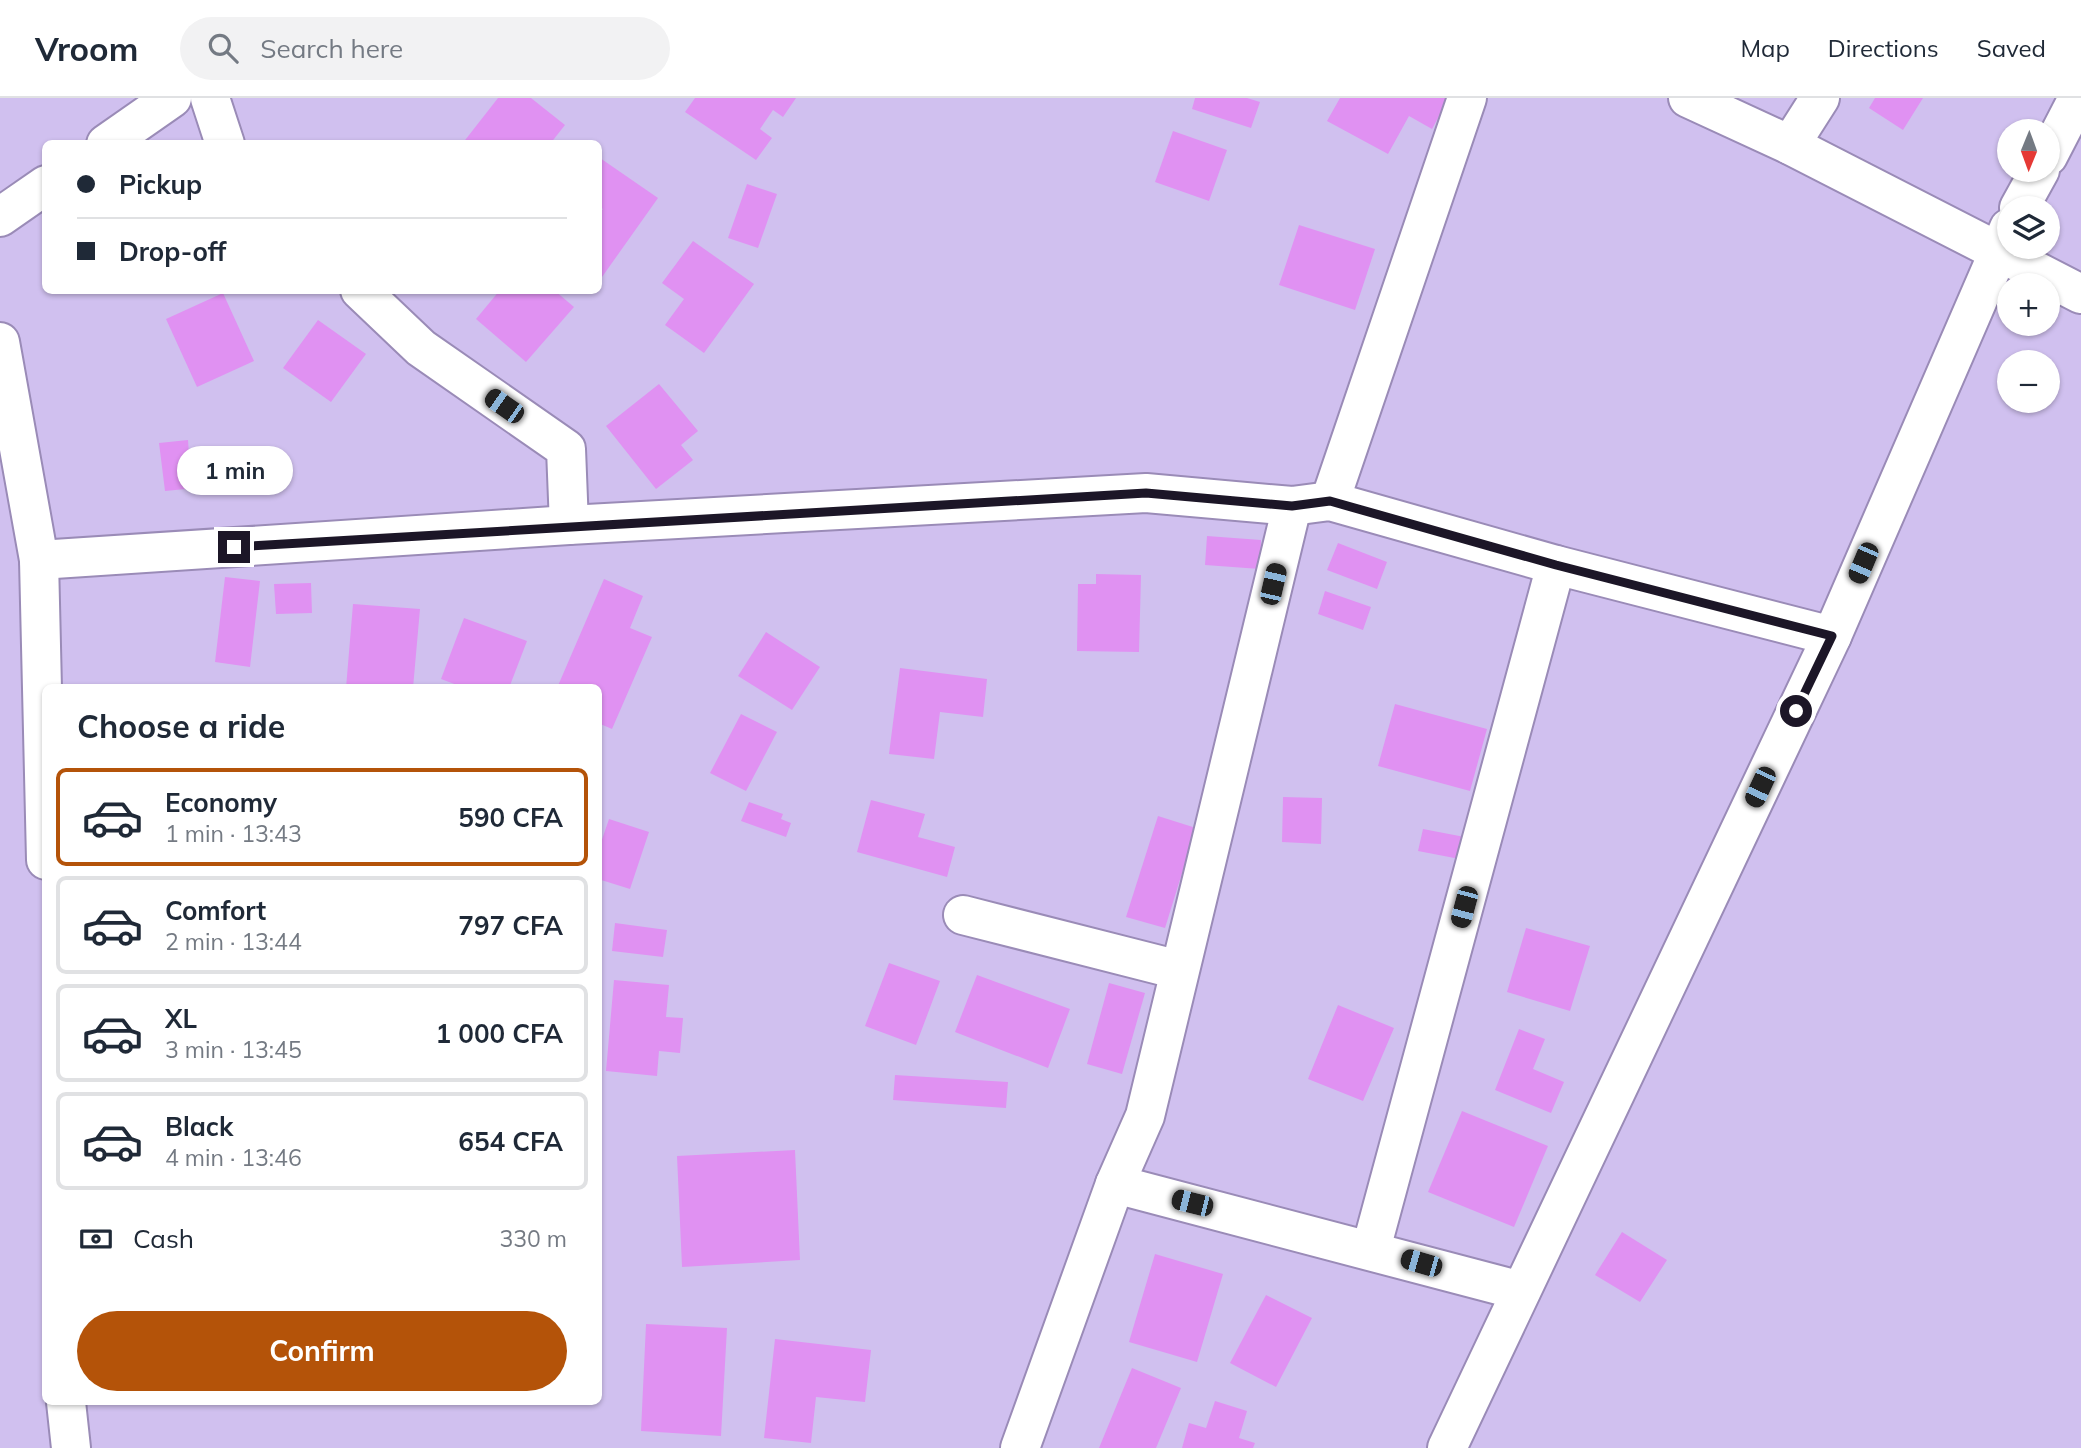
<!DOCTYPE html>
<html lang="en">
<head>
<meta charset="utf-8">
<style>
  body { margin:0; font-family:Mulish,sans-serif; background:#f2f2f3; color:#1f2937; height:100vh; display:flex; flex-direction:column; font-size:26px; white-space:nowrap }
  * { box-sizing:border-box; margin:0 }
  p { font-size:23px; color:#747a83 }
  .icon { flex:none; width:38px; height:38px; fill:none; stroke:currentColor; stroke-width:2; stroke-linecap:round; stroke-linejoin:round }
  .map { position:relative; flex:1; overflow:hidden }
  .drawer { position:absolute; left:42px; top:586px; width:560px; height:721px; display:flex; flex-direction:column; background:#fff; border-radius:10px; box-shadow:0 2px 5px #0004 }
  .drawer>* { flex:none }
  .hud { position:absolute; left:42px; top:42px; width:560px; height:154px; border-radius:10px; box-shadow:0 2px 5px #0004; display:grid; align-content:center; height:154px; padding:0 35px; background:#fff }
  .needle { width:46px; rotate:181deg }
  .fabs { position:absolute; left:1997px; top:21px; display:grid; gap:14px }
  .fabs a { display:grid; place-items:center; width:63px; height:63px; border-radius:50%; background:#fff; box-shadow:0 2px 5px #0004; font-size:35px }
  .end { position:absolute; width:32px; height:32px; margin:-16px; border:9px solid #1c1627; background:#fff; box-shadow:0 0 0 4px #fff }
  .from { border-radius:50% }
  .bubble { position:absolute; height:49px; border-radius:24px; background:#fff; box-shadow:0 2px 5px #0004; font-size:23px; font-weight:700; line-height:49px; text-align:center }
  .car { position:absolute; width:21px; height:42px; margin:-21px -10px; border-radius:9px; box-shadow:0 0 5px 2px #0007; background:linear-gradient(#222 24%,#8ab4d8 0 40%,#222 0 76%,#8ab4d8 0 86%,#222 0) }
  .hud b { display:flex; align-items:center; gap:24px; height:66px; font-size:26px }
  .hud b+b { border-top:2px solid #e0e1e3 }
  .hud i { width:18px; height:18px; background:#1f2937 }
  ul { padding:0; list-style:none }
  li { display:flex; align-items:center; gap:21px; height:98px; margin:0 14px 10px; padding:0 21px; border:4px solid #e0e1e3; border-radius:10px }
  li div { flex:1 }
  li b { display:block; font-size:26px }
  li em { font-style:normal; font-weight:700 }
  li.active { border-color:#b45309 }
  li>.icon { width:63px; height:63px; stroke-width:1.5 }
  h2 { padding:0 35px; font-size:32px; line-height:84px }
  .pay { display:flex; align-items:center; gap:18px; height:77px; padding:0 35px; font-size:26px }
  .pay p { margin-inline-start:auto }
  .primary-button { display:flex; gap:14px; margin-top:auto; padding:14px 35px }
  .primary-button a { flex:1; height:80px; border-radius:42px; background:#b45309; color:#fff; font-size:28px; font-weight:700; line-height:80px; text-align:center }
  header { display:flex; align-items:center; gap:42px; box-sizing:border-box; height:98px; padding:0 35px; background:#fff; border-bottom:2px solid #e0e1e3 }
  header strong { font-size:33px }
  nav { display:flex; gap:38px; margin-inline-start:auto; font-size:24px }
  .search { width:490px; height:63px; background:#f2f2f3; display:flex; align-items:center; gap:18px; box-sizing:border-box; padding:0 24px; border-radius:38px; color:#747a83; font-size:26px }
  .map>svg:first-child { display:block }
  .building { fill:#e091f2 }
  .lines { fill:none; stroke-linecap:round; stroke-linejoin:round }
  .minor-casing { stroke:#9a8bb7; stroke-width:42 }
  .minor { stroke:#fff; stroke-width:38 }
  .route { stroke:#1c1627; stroke-width:9 }
</style>
</head>
<body>
<header>
<strong>Vroom</strong>
<div class="search"><svg class="icon" aria-label="search" viewBox="0 0 24 24"><circle cx="10" cy="10" r="6"/><path d="M15 15l6 6"/></svg>Search here</div>
<nav><a>Map</a><a>Directions</a><a>Saved</a></nav>
</header>
<div class="map">
<svg width="2081" height="1350" viewBox="0 0 2081 1350">
  <rect width="100%" height="100%" fill="#d0c0ef"/>
  <g class="building">
    <polygon points="498,0 531,0 565,27 550,46 462,46"/>
    <polygon points="695,0 796,0 783,19 773,12 760,31 772,40 756,62 685,14"/>
    <polygon points="1195,0 1247,0 1260,4 1251,30 1192,11"/>
    <polygon points="1340,0 1449,0 1432,31 1409,18 1388,56 1327,23"/>
    <polygon points="1875,0 1923,0 1903,32 1869,10"/>
    <polygon points="1173,33 1227,52 1209,103 1155,84"/>
    <polygon points="600,60 658,100 602,179 598,177 598,117 603,111 598,108"/>
    <polygon points="747,86 777,96 758,150 728,140"/>
    <polygon points="1299,127 1375,151 1355,212 1279,187"/>
    <polygon points="693,143 754,186 704,255 665,227 684,201 662,185"/>
    <polygon points="500,192 554,192 574,209 526,264 476,221"/>
    <polygon points="223,195 254,263 197,289 166,221"/>
    <polygon points="318,222 366,256 331,304 283,270"/>
    <polygon points="659,286 698,333 681,347 693,362 656,391 606,328"/>
    <polygon points="188,342 189,357 234,352 238,386 165,393 159,345"/>
    <polygon points="1207,438 1261,442 1260,471 1205,467"/>
    <polygon points="1338,445 1387,464 1377,491 1327,472"/>
    <polygon points="1096,476 1141,477 1139,554 1077,553 1078,486 1096,486"/>
    <polygon points="225,479 260,483 250,569 215,564"/>
    <polygon points="604,481 643,498 630,530 652,539 612,631 598,625 598,590 557,590"/>
    <polygon points="311,485 312,515 276,516 274,486"/>
    <polygon points="1325,493 1371,509 1363,532 1318,516"/>
    <polygon points="353,506 420,511 413,590 346,590"/>
    <polygon points="464,520 527,543 509,590 465,590 441,581"/>
    <polygon points="766,534 820,569 792,612 738,578"/>
    <polygon points="900,570 987,581 983,619 940,614 934,661 889,656"/>
    <polygon points="1395,606 1487,631 1470,693 1378,668"/>
    <polygon points="741,616 777,634 746,693 710,675"/>
    <polygon points="1283,699 1322,700 1321,746 1282,744"/>
    <polygon points="871,702 925,716 918,739 955,749 947,779 857,754"/>
    <polygon points="749,704 783,716 781,721 791,725 786,739 741,723"/>
    <polygon points="1158,718 1196,730 1165,830 1126,819"/>
    <polygon points="609,721 649,734 630,791 598,781 598,753"/>
    <polygon points="1423,731 1475,741 1470,763 1418,753"/>
    <polygon points="615,825 667,832 663,859 612,853"/>
    <polygon points="1526,830 1590,848 1570,913 1507,894"/>
    <polygon points="889,865 940,883 916,947 865,928"/>
    <polygon points="977,877 1070,911 1048,970 955,934"/>
    <polygon points="614,882 669,887 666,919 683,920 680,955 659,953 657,978 606,973"/>
    <polygon points="1109,885 1145,895 1122,976 1087,966"/>
    <polygon points="1338,907 1394,930 1363,1003 1308,981"/>
    <polygon points="1519,931 1545,941 1533,971 1564,984 1551,1015 1495,992"/>
    <polygon points="895,977 1008,984 1006,1010 893,1002"/>
    <polygon points="1462,1013 1548,1048 1514,1129 1428,1094"/>
    <polygon points="795,1052 800,1162 682,1169 677,1058"/>
    <polygon points="1622,1134 1667,1162 1640,1204 1595,1177"/>
    <polygon points="1155,1156 1223,1176 1197,1264 1129,1244"/>
    <polygon points="1266,1197 1312,1220 1276,1289 1230,1265"/>
    <polygon points="646,1226 727,1230 721,1338 641,1333"/>
    <polygon points="775,1241 871,1252 865,1304 816,1299 811,1345 764,1340"/>
    <polygon points="1132,1270 1181,1290 1156,1350 1099,1350"/>
    <polygon points="1215,1303 1247,1313 1239,1340 1255,1345 1253,1350 1182,1350 1189,1325 1206,1330"/>
  </g>
  <g class="lines">
    <defs>
      <g id="minor">
        <polyline points="210,0 225,46"/>
        <polyline points="1688,0 1790,47 2081,196"/>
        <polyline points="106,46 172,0"/>
        <polyline points="1790,47 1820,0"/>
        <polyline points="2048,58 2078,0"/>
        <polyline points="2019,110 2040,72"/>
        <polyline points="0,119 46,87"/>
        <polyline points="360,192 421,250 566,351 569,427"/>
        <polyline points="0,244 39,462 46,762"/>
        <polyline points="1330,403 1467,0"/>
        <polyline points="39,462 569,427 1146,395 1292,408 1330,403 1556,467 1832,538"/>
        <polyline points="963,817 1179,872"/>
        <polyline points="1115,1086 1521,1193"/>
        <polyline points="1371,1151 1556,467"/>
        <polyline points="66,1304 71,1350"/>
        <polyline points="1020,1350 1115,1086 1145,1018 1292,408"/>
        <polyline points="1447,1350 1832,538 2009,130"/>
      </g>
    </defs>
    <use href="#minor" class="minor-casing"/>
    <use href="#minor" class="minor"/>
  </g>
  <g class="lines">
    <polyline class="route" points="234,449 1146,395 1292,408 1330,403 1556,467 1832,538 1796,613"/>
  </g>
</svg>
<div class="fabs">
<a><svg class="needle" viewBox="-14 -14 28 28"><path d="M0-13l5 13h-10z" fill="#e53935"/><path d="M0 13l5-13h-10z" fill="#747a83"/></svg></a>
<a><svg class="icon" aria-label="layers" viewBox="0 0 24 24"><path d="M12 4l9 5-9 5-9-5zM3 14l9 5 9-5"/></svg></a>
<a>+</a>
<a>−</a>
</div>
<i class="end from" style="left:1796px;top:613px"></i>
<i class="end" style="left:234px;top:449px"></i>
<div class="bubble" style="left:177px;top:348px;width:116px">1 min</div>
<i class="car" style="left:504px;top:308px;rotate:305deg"></i>
<i class="car" style="left:1863px;top:465px;rotate:203deg"></i>
<i class="car" style="left:1273px;top:486px;rotate:13deg"></i>
<i class="car" style="left:1760px;top:689px;rotate:205deg"></i>
<i class="car" style="left:1464px;top:809px;rotate:195deg"></i>
<i class="car" style="left:1192px;top:1105px;rotate:284deg"></i>
<i class="car" style="left:1421px;top:1165px;rotate:286deg"></i>
<div class="hud">
<b><i class="from"></i>Pickup</b>
<b><i></i>Drop-off</b>
</div>
<section class="drawer">
<h2>Choose a ride</h2>
<ul>
<li class="active"><svg class="icon" aria-label="car" viewBox="0 0 24 24"><path d="M5 17H2v-5l4-1 3-4h7l3 4 3 1v5h-3M9 17h6M6 11h13"/><circle cx="7" cy="17" r="2"/><circle cx="17" cy="17" r="2"/></svg><div><b>Economy</b><p>1 min · 13:43</p></div><em>590 CFA</em></li>
<li><svg class="icon" aria-label="car" viewBox="0 0 24 24"><path d="M5 17H2v-5l4-1 3-4h7l3 4 3 1v5h-3M9 17h6M6 11h13"/><circle cx="7" cy="17" r="2"/><circle cx="17" cy="17" r="2"/></svg><div><b>Comfort</b><p>2 min · 13:44</p></div><em>797 CFA</em></li>
<li><svg class="icon" aria-label="car" viewBox="0 0 24 24"><path d="M5 17H2v-5l4-1 3-4h7l3 4 3 1v5h-3M9 17h6M6 11h13"/><circle cx="7" cy="17" r="2"/><circle cx="17" cy="17" r="2"/></svg><div><b>XL</b><p>3 min · 13:45</p></div><em>1 000 CFA</em></li>
<li><svg class="icon" aria-label="car" viewBox="0 0 24 24"><path d="M5 17H2v-5l4-1 3-4h7l3 4 3 1v5h-3M9 17h6M6 11h13"/><circle cx="7" cy="17" r="2"/><circle cx="17" cy="17" r="2"/></svg><div><b>Black</b><p>4 min · 13:46</p></div><em>654 CFA</em></li>
</ul>
<div class="pay"><svg class="icon" aria-label="cash" viewBox="0 0 24 24"><path d="M3 7h18v10H3z"/><circle cx="12" cy="12" r="2"/></svg>Cash<p>330 m</p></div>
<div class="primary-button"><a>Confirm</a></div>
</section>
</div>
</body>
</html>
